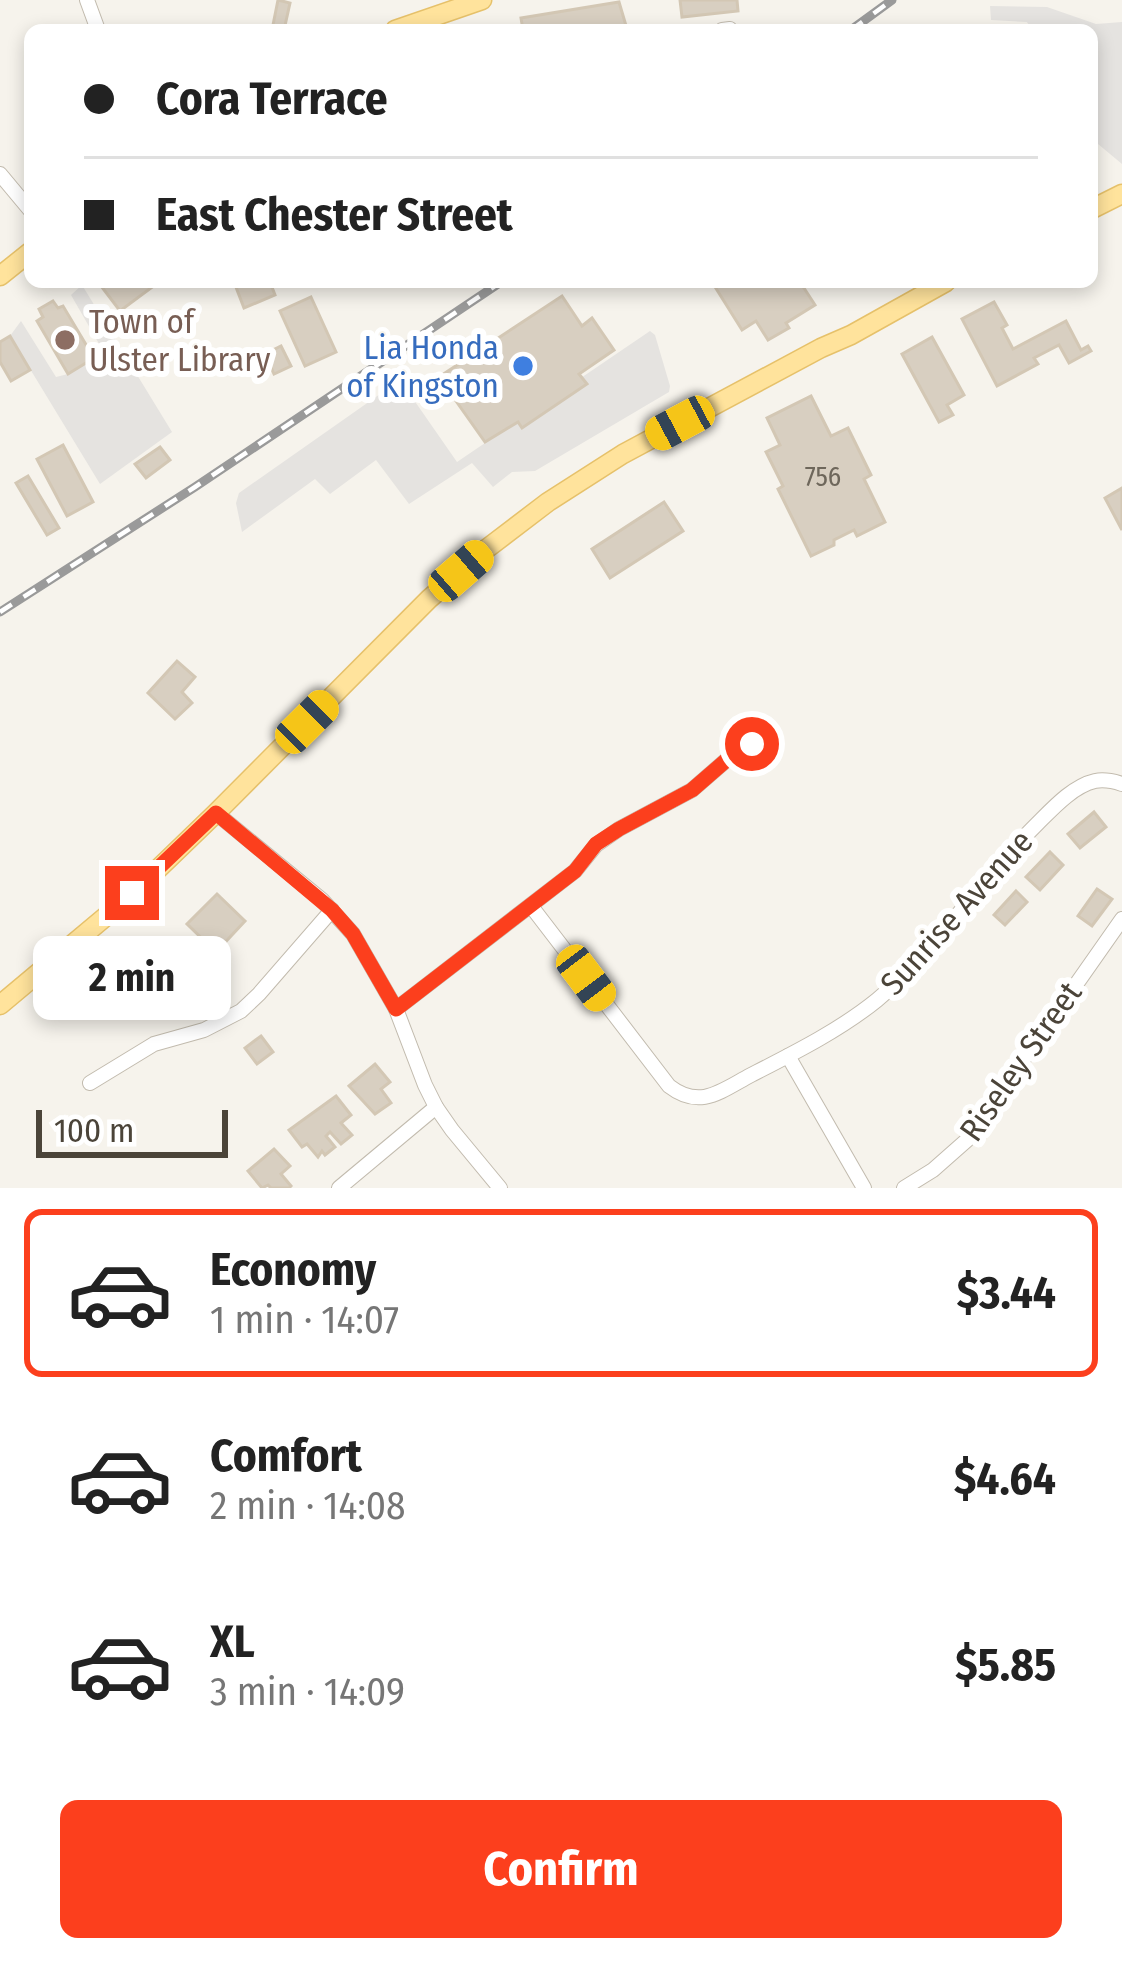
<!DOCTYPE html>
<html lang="en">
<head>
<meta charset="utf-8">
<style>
  body { margin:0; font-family:"Fira Sans Condensed",sans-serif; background:#f2f2f2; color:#222; height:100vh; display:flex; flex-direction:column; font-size:45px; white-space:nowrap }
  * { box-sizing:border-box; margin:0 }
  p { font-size:39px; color:#767676 }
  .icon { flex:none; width:66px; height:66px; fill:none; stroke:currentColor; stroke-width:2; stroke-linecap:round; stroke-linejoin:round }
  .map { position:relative; height:1188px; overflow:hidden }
  .drawer { display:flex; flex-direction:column; background:#fff; flex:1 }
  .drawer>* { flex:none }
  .top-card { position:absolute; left:24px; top:24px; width:1074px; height:264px; border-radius:18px; box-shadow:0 6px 18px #0003; display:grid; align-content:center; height:264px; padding:0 60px; background:#fff }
  .scale { position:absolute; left:36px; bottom:30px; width:192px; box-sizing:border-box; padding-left:12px; border:6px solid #4b4439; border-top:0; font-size:33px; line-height:42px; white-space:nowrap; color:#4b4439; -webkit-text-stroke:9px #fff; paint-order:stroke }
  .end { position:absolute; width:54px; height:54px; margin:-27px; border:15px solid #fc3f1d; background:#fff; box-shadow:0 0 0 6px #fff }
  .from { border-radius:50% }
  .bubble { position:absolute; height:84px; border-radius:18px; background:#fff; box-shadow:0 6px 18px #0003; font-size:39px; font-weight:700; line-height:84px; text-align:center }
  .car { position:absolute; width:36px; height:72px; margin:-36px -18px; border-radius:15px; box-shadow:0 0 9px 3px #0007; background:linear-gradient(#f5c518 24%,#345 0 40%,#f5c518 0 76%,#345 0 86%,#f5c518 0) }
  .top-card b { display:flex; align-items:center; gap:42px; height:114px; font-size:45px }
  .top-card b+b { border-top:3px solid #e0e0e0 }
  .top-card i { width:30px; height:30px; background:#222 }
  ul { padding:21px 0 0; list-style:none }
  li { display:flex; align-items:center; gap:36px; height:168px; margin:0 24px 18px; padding:0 36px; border:6px solid transparent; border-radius:18px }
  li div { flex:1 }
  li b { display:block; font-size:45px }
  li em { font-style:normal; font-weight:700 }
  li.current { border-color:#fc3f1d }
  li>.icon { width:108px; height:108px; stroke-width:1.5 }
  .primary-button { display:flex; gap:24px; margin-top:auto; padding:24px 60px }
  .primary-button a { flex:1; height:138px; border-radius:18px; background:#fc3f1d; color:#fff; font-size:48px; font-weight:700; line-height:138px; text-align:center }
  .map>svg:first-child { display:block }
  .parking { fill:#e5e3e0 }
  .building { fill:#d8cfc1; stroke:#d3c7b4; stroke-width:3 }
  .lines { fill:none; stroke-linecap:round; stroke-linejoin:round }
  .minor-casing { stroke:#c2bbae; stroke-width:16 }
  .major-casing { stroke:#e6c16a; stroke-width:21 }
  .minor { stroke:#fff; stroke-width:14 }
  .major { stroke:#ffe39c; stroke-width:18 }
  .rail-casing { stroke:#9a9a9a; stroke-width:9 }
  .rail { stroke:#fff; stroke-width:4.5; stroke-dasharray:14; stroke-linecap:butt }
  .route { stroke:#fc3f1d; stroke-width:15 }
  .education-dot { fill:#8d6e63; stroke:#fff; stroke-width:4.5 }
  .shop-dot { fill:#3f7fe0; stroke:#fff; stroke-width:4.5 }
  .labels { text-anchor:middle; stroke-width:12; stroke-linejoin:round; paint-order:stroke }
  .number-label { font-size:27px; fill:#6e675b }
  .education-label { font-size:33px; fill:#785e54; stroke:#fff; text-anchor:start }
  .shop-label { font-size:33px; fill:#366cbe; stroke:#fff; text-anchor:end }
  .street-label { font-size:33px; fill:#4b4439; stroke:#fff }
</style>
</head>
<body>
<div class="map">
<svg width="1122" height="1188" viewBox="0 0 1122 1188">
  <rect width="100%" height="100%" fill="#f6f3ec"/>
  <g class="parking">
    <polygon points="990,6 1047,7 1096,24 1122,22 1122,164 1092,139 1092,30 1032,30 1027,22 991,20"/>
    <polygon points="82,285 172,432 100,484 10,336 21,321 56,377 68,374 94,359 102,349 71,295"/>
    <polygon points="650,331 655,335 670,386 669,392 535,471 512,472 493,487 472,463 409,504 376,460 330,494 315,479 242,532 236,503 239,493 400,380 457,462"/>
  </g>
  <g class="building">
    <polygon points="278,0 290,3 284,30 272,30"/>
    <polygon points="680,0 737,0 738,11 682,17"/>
    <polygon points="619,2 627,29 523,30 521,18"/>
    <polygon points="98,282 159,282 120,311"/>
    <polygon points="234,282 270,282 275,295 244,308"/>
    <polygon points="712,282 800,282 815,305 786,323 789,328 768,340 756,321 742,330"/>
    <polygon points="562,296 582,326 592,318 614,350 579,374 587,384 522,428 518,422 485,442 439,377"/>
    <polygon points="311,297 336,352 305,366 280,311"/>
    <polygon points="53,301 58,308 63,306 94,358 68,374 37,321 43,317 39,309"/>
    <polygon points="994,302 1007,325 1002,328 1013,349 1066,321 1081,350 1088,346 1091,351 1069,363 1059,345 1034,358 1038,364 997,386 962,319"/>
    <polygon points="10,336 30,370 11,381 0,362 0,342"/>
    <polygon points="932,337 964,395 947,405 953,415 939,422 902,354"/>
    <polygon points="281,346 291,366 274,374 265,354"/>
    <polygon points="811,396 831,436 848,428 871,475 864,479 885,522 857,536 854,530 834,540 834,545 811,556 778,489 783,486 766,452 780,445 767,418"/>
    <polygon points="63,445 93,502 67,516 37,459"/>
    <polygon points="160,447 170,460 146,478 135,464"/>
    <polygon points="28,476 59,528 47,535 16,483"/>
    <polygon points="1122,488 1122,530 1105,498"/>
    <polygon points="664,502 683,531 610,578 592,549"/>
    <polygon points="177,661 195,677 182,692 192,703 175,719 148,693"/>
    <polygon points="1094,812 1106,827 1080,848 1068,834"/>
    <polygon points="1050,852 1063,865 1040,890 1026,877"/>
    <polygon points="1097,889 1112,899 1092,926 1078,916"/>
    <polygon points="1016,891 1027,902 1005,925 994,915"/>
    <polygon points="217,894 245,921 216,952 187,924"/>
    <polygon points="261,1036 273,1052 257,1064 245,1048"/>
    <polygon points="375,1064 390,1082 381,1089 391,1103 375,1114 349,1086"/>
    <polygon points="336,1096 351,1115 341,1123 352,1135 341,1144 330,1132 326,1136 335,1147 325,1155 322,1151 318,1157 307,1144 302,1147 289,1130"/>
    <polygon points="274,1149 290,1166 281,1174 291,1186 289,1188 271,1188 268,1185 262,1188 248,1171"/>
  </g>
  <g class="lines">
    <defs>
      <g id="minor">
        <polyline points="87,0 98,30"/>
        <polyline points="722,30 730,29"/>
        <polyline points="0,174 30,210"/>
        <polyline points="216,813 322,900 353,934 396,1009 425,1085 436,1107 452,1130 500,1188"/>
        <path d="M531,906L669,1086C700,1110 721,1091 751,1075C794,1053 840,1030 877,1000C937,950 981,879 1037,824C1053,808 1073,786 1095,781C1105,779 1113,781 1122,784"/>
        <polyline points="396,1009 575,871 596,845 619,829 692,790 738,750 757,743"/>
        <polyline points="788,1056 864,1188"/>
        <polyline points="90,1083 154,1044 204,1030 241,1011 259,994 332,910"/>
        <polyline points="339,1188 436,1107"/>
        <polyline points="904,1188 933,1170 967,1140 1122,919"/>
      </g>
      <g id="major">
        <polyline points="395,30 482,0"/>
        <polyline points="1092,209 1122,194"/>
        <polyline points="0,276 30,252"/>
        <polyline points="0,1005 129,897 216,813 429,599 485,550 548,502 623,454 821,348 851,335 946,282"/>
      </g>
    </defs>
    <use href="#minor" class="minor-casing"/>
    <use href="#major" class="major-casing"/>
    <use href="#minor" class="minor"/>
    <use href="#major" class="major"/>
    <defs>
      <g id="rail">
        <polyline points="851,30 892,0"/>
        <polyline points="0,612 195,487 501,282"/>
      </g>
    </defs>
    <use href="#rail" class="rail-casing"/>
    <use href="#rail" class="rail"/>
  </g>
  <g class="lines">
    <polyline class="route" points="132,893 216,813 332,910 353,934 396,1009 575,871 596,844 619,829 692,790 738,750 752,744"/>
  </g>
  <circle class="education-dot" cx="65" cy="340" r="12"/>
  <circle class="shop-dot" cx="523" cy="366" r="12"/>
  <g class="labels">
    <g class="number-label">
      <text x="823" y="486">756</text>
    </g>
    <g class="education-label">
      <text x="89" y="333">Town of<tspan x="89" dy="38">Ulster Library</tspan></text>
    </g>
    <g class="shop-label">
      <text x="499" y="359">Lia Honda<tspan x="499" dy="38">of Kingston</tspan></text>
    </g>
    <g class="street-label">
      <text transform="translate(956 912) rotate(-48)" y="12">Sunrise Avenue</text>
      <text transform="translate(1020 1061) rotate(-55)" y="12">Riseley Street</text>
    </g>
  </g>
</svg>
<div class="scale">100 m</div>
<i class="end from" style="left:752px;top:744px"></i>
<i class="end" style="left:132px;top:893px"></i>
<div class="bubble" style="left:33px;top:936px;width:198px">2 min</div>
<i class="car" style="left:680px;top:423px;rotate:242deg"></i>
<i class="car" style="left:461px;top:571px;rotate:49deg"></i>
<i class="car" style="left:307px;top:722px;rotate:45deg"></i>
<i class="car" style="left:586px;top:978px;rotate:143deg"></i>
<div class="top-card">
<b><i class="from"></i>Cora Terrace</b>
<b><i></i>East Chester Street</b>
</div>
</div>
<section class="drawer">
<ul>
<li class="current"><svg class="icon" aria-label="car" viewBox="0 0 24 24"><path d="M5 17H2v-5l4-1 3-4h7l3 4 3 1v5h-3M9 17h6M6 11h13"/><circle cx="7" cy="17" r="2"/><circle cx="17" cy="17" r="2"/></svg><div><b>Economy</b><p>1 min · 14:07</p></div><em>$3.44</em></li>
<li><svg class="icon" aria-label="car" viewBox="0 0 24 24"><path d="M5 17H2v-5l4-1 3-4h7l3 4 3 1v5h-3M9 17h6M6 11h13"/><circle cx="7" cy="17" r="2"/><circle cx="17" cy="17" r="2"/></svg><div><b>Comfort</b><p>2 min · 14:08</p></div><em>$4.64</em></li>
<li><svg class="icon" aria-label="car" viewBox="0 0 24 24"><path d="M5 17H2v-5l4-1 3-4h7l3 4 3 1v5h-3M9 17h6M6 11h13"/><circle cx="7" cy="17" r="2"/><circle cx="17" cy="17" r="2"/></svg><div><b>XL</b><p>3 min · 14:09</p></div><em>$5.85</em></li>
</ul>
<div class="primary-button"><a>Confirm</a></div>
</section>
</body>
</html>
